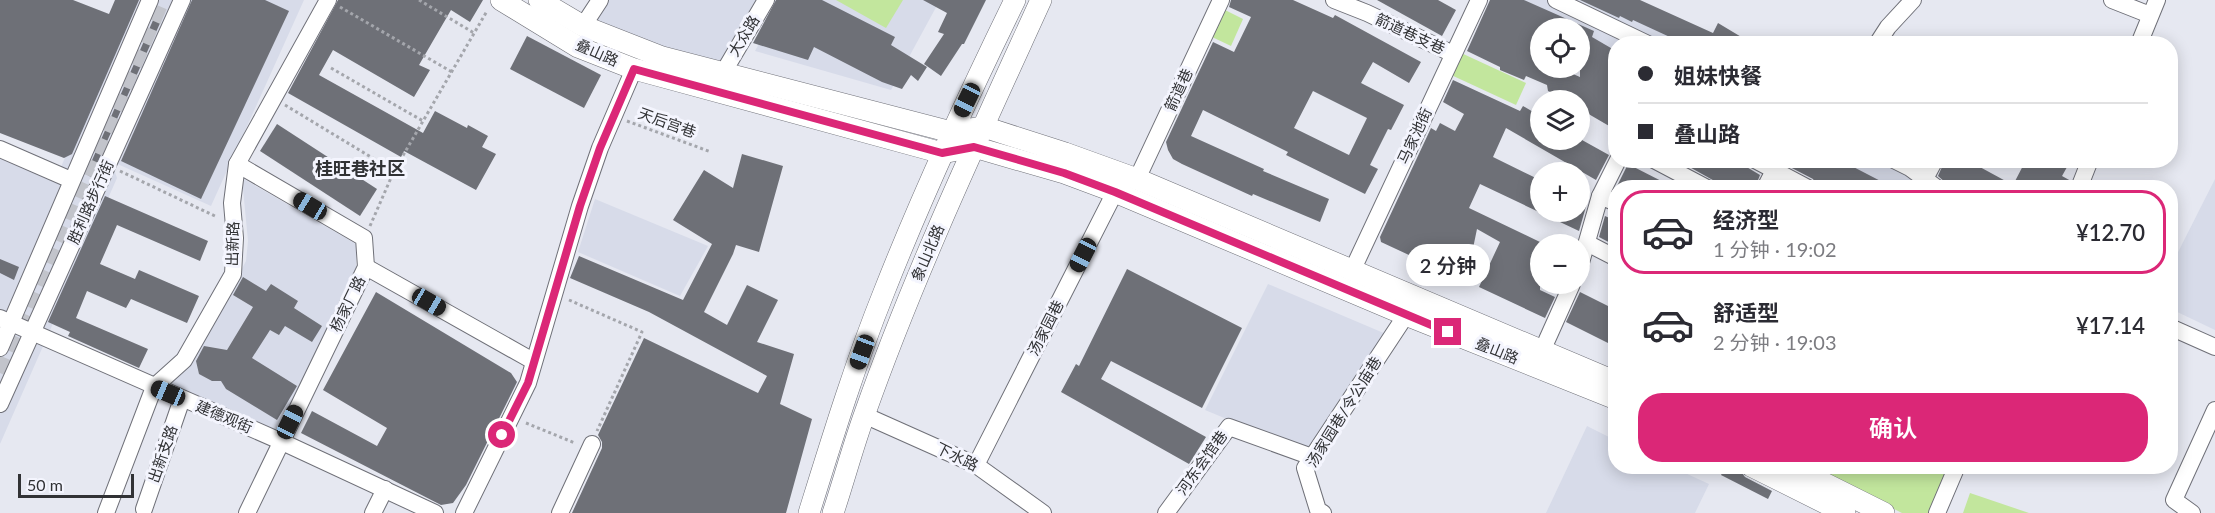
<!DOCTYPE html>
<html lang="zh">
<head>
<meta charset="utf-8">
<style>
  body { margin:0; font-family:Lato,"Noto Sans SC",sans-serif; background:#f7f7f7; color:#2b2b33; height:100vh; display:flex; flex-direction:column; font-size:22px; white-space:nowrap }
  * { box-sizing:border-box; margin:0 }
  p { font-size:20px; color:#7c7c81 }
  .icon { flex:none; width:33px; height:33px; fill:none; stroke:currentColor; stroke-width:2; stroke-linecap:round; stroke-linejoin:round }
  .map { position:relative; flex:1; overflow:hidden }
  .details { position:absolute; left:1608px; top:180px; width:570px; height:294px; display:flex; flex-direction:column; background:#fff; border-radius:24px; box-shadow:0 3px 15px #0003 }
  .details>* { flex:none }
  .guide { position:absolute; left:1608px; top:36px; width:570px; height:132px; border-radius:24px; box-shadow:0 3px 15px #0003; display:grid; align-content:center; height:132px; padding:0 30px; background:#fff }
  .tools { position:absolute; left:1530px; top:18px; display:grid; gap:12px }
  .tools a { display:grid; place-items:center; width:60px; height:60px; border-radius:50%; background:#fff; box-shadow:0 3px 15px #0003; font-size:30px }
  .scale { position:absolute; left:18px; bottom:15px; width:116px; box-sizing:border-box; padding-left:6px; border:3px solid #313235; border-top:0; font-size:16px; line-height:21px; white-space:nowrap; color:#313235; -webkit-text-stroke:4px #f4f5fe; paint-order:stroke }
  .end { position:absolute; width:27px; height:27px; margin:-14px; border:8px solid #db2777; background:#fff; box-shadow:0 0 0 3px #fff }
  .from { border-radius:50% }
  .bubble { position:absolute; height:42px; border-radius:21px; background:#fff; box-shadow:0 3px 15px #0003; font-size:20px; font-weight:600; line-height:42px; text-align:center }
  .car { position:absolute; width:18px; height:36px; margin:-18px -9px; border-radius:8px; box-shadow:0 0 4px 2px #0007; background:linear-gradient(#222 24%,#8ab4d8 0 40%,#222 0 76%,#8ab4d8 0 86%,#222 0) }
  .guide b { display:flex; align-items:center; gap:21px; height:57px; font-size:22px }
  .guide b+b { border-top:2px solid #e1e1e2 }
  .guide i { width:15px; height:15px; background:#2b2b33 }
  ul { padding:10px 0 0; list-style:none }
  li { display:flex; align-items:center; gap:18px; height:84px; margin:0 12px 9px; padding:0 18px; border:3px solid transparent; border-radius:24px }
  li div { flex:1 }
  li b { display:block; font-size:22px }
  li em { font-style:normal; font-weight:600 }
  li.active { border-color:#db2777 }
  li>.icon { width:54px; height:54px; stroke-width:1.5 }
  .cta { display:flex; gap:12px; margin-top:auto; padding:12px 30px }
  .cta a { flex:1; height:69px; border-radius:24px; background:#db2777; color:#fff; font-size:24px; font-weight:600; line-height:69px; text-align:center }
  .map>svg:first-child { display:block }
  .built { fill:#d7dbe9 }
  .green { fill:#c2e69d }
  .building { fill:#6e7077; fill-rule:evenodd }
  .lines { fill:none; stroke-linecap:round; stroke-linejoin:round }
  .minor-tunnel { stroke:#c2c4cb; stroke-width:16; stroke-dasharray:16 8; stroke-linecap:butt }
  .minor-casing { stroke:#6f7078; stroke-width:18 }
  .major-casing { stroke:#6f7078; stroke-width:22 }
  .path { stroke:#a4a6ac; stroke-width:3; stroke-dasharray:3 3; stroke-linecap:butt }
  .minor { stroke:#fff; stroke-width:16 }
  .major { stroke:#fff; stroke-width:21 }
  .route { stroke:#db2777; stroke-width:8 }
  .labels { text-anchor:middle; stroke-width:6; stroke-linejoin:round; paint-order:stroke }
  .street-label { font-size:15px; fill:#313235; stroke:#f4f5fe }
  .quarter-label { font-size:18px; font-weight:bold; fill:#313235; stroke:#f4f5fe }
</style>
</head>
<body>
<div class="map">
<svg width="2215" height="513" viewBox="0 0 2215 513">
  <rect width="100%" height="100%" fill="#e6e8f1"/>
  <g class="built">
    <polygon points="135,0 304,0 211,206 113,162 112,164 117,178 0,444 0,144 60,169"/>
    <polygon points="592,0 770,0 731,67 660,46 581,16"/>
    <polygon points="783,0 940,0 891,90 755,51"/>
    <polygon points="1489,0 1634,0 1721,43 1616,44 1615,64 1580,46 1580,28 1545,28"/>
    <polygon points="1809,161 1923,161 1907,187 1863,188"/>
    <polygon points="242,178 356,244 356,268 279,431 168,383 219,312 246,261 248,241"/>
    <polygon points="2215,179 2215,330 2171,309 2170,268"/>
    <polygon points="595,199 708,246 680,296 578,252"/>
    <polygon points="1268,284 1386,334 1311,454 1205,410"/>
    <polygon points="1587,426 1615,440 1616,466 1672,467 1709,484 1695,513 1546,513"/>
  </g>
  <g class="green">
    <polygon points="836,0 903,0 886,28"/>
    <polygon points="1223,9 1243,19 1231,46 1210,36"/>
    <polygon points="1459,52 1526,83 1516,105 1449,74"/>
    <polygon points="1811,467 1948,467 1928,513 1902,513"/>
    <polygon points="1970,493 2029,513 1963,513"/>
  </g>
  <g class="building">
    <polygon points="0,0 73,0 109,14 115,0 139,0 72,154 64,158 0,133"/>
    <polygon points="192,0 265,0 289,11 201,199 121,161"/>
    <polygon points="338,0 483,0 470,22 451,10 419,65 430,70 414,97 333,50 319,75 423,133 435,111 467,128 468,125 488,136 482,147 496,154 476,190 404,151 401,157 288,93"/>
    <polygon points="776,0 822,0 895,37 891,45 927,67 918,81 911,75 902,89 882,82 814,47 808,60 753,43"/>
    <polygon points="923,0 986,0 964,44 962,44 941,76 924,64 944,34 938,32 947,13"/>
    <path d="M1231,0H1293L1333,18L1335,15L1421,62L1409,83L1373,62L1361,83L1404,105L1391,130L1388,129L1370,165L1378,169L1365,194L1286,155L1288,152L1203,110L1191,136L1264,169L1263,171L1329,199L1320,222L1253,194L1252,196L1182,164L1173,159L1168,150L1166,142L1213,42L1234,52L1251,17L1229,7ZM1313,91L1367,118L1349,155L1294,128Z"/>
    <polygon points="1377,0 1438,0 1456,10 1442,36"/>
    <path d="M1490,0H1524L1594,31L1592,37L1616,51V130L1580,109V100H1568L1548,91L1547,85L1526,76L1524,80L1500,70V67L1467,51ZM1540,28H1580V77L1559,68H1540Z"/>
    <polygon points="1580,0 1640,0 1713,33 1718,23 1753,44 1685,44 1633,20 1632,22 1620,16 1619,18"/>
    <polygon points="154,18 161,21 91,177 86,174"/>
    <polygon points="527,36 601,75 584,108 510,69"/>
    <polygon points="1453,80 1520,111 1523,106 1540,116 1540,140 1582,140 1609,155 1596,180 1506,128 1493,157 1540,180 1540,212 1580,212 1580,199 1587,203 1579,231 1480,184 1469,208 1540,242 1540,290 1555,297 1545,318 1479,287 1500,242 1477,229 1467,277 1454,271 1452,275 1381,242 1380,237 1431,128 1436,131 1440,123 1455,131 1464,114 1443,102"/>
    <polygon points="277,124 377,189 360,216 260,151"/>
    <polygon points="742,154 783,166 759,252 736,245 733,254 704,312 727,325 747,285 778,300 757,342 794,354 780,404 812,419 786,513 572,513 602,448 602,442 598,435 644,338 758,393 767,376 649,312 570,278 579,256 683,300 712,244 673,220 704,170 733,188"/>
    <polygon points="1677,160 1735,160 1760,175 1755,188 1727,188"/>
    <polygon points="1790,160 1840,160 1894,188 1818,188 1813,179 1788,166"/>
    <polygon points="1945,160 1967,160 2013,185 2026,160 2071,160 2062,176 2071,181 2069,188 1947,188 1946,183 1938,176"/>
    <polygon points="1628,164 1675,188 1616,188"/>
    <polygon points="105,196 208,241 200,261 117,225 100,264 135,279 139,270 199,296 187,323 131,299 126,308 87,291 76,318 148,349 139,368 68,336 70,332 48,322"/>
    <polygon points="1605,216 1616,221 1616,246 1599,237"/>
    <polygon points="0,259 19,267 14,280 0,273"/>
    <polygon points="1127,269 1242,328 1202,408 1111,361 1101,379 1206,437 1189,464 1061,392 1076,364 1079,366"/>
    <polygon points="243,277 266,291 271,284 298,301 294,308 322,326 312,342 285,326 279,335 270,330 252,358 297,386 277,420 226,389 221,381 212,381 199,374 196,361 204,346 227,350 253,307 233,295"/>
    <polygon points="376,292 511,373 517,382 466,485 453,503 441,505 301,433 312,411 377,446 387,428 323,390"/>
    <polygon points="1580,292 1616,310 1616,347 1566,322"/>
    <polygon points="1726,466 1739,469 1745,477 1772,491 1768,499 1721,475"/>
  </g>
  <g class="lines">
    <polyline class="minor-tunnel" points="0,373 162,0"/>
    <defs>
      <g id="minor">
        <polyline points="1334,0 1367,13 1453,54"/>
        <polyline points="1556,0 1648,44"/>
        <polyline points="2112,0 2150,15"/>
        <polyline points="583,26 600,0"/>
        <polyline points="1877,44 1888,27 1913,0"/>
        <polyline points="2139,44 2157,0"/>
        <polyline points="723,73 766,0"/>
        <polyline points="0,149 71,180"/>
        <polyline points="1654,160 1707,188"/>
        <polyline points="1755,160 1808,188"/>
        <polyline points="1894,160 1910,168 1937,188"/>
        <polyline points="237,164 364,238 366,267 247,513"/>
        <polyline points="1137,179 1221,0"/>
        <polyline points="1765,188 1779,161"/>
        <polyline points="1920,188 1935,160"/>
        <polyline points="2079,188 2090,160"/>
        <polyline points="1600,196 1616,203"/>
        <polyline points="1587,243 1616,258"/>
        <polyline points="1580,266 1600,196 1618,160"/>
        <polyline points="366,267 533,361"/>
        <polyline points="1352,271 1479,0"/>
        <polyline points="0,318 280,441 435,513"/>
        <polyline points="2170,327 2215,347"/>
        <polyline points="0,348 150,0"/>
        <polyline points="1542,351 1572,284"/>
        <polyline points="0,404 182,0"/>
        <polyline points="864,415 976,465 1043,513"/>
        <polyline points="976,465 1115,192"/>
        <polyline points="144,509 182,399"/>
        <polyline points="106,513 154,387 184,360 233,274 235,238 232,203 237,164 328,0"/>
        <polyline points="373,513 385,489"/>
        <polyline points="464,513 528,383 580,206 600,148 634,69"/>
        <polyline points="560,513 592,444"/>
        <polyline points="1166,513 1229,427 1312,457"/>
        <polyline points="1323,513 1318,510 1305,468 1406,315"/>
        <polyline points="1937,513 1957,466"/>
        <polyline points="2192,513 2174,500 2215,410"/>
      </g>
      <g id="major">
        <polyline points="501,0 578,47 634,69 942,153 974,147 1064,173 1115,192 1406,315 1616,399"/>
        <polyline points="539,0 583,26 662,57 951,132 984,127 1065,153 1137,179 1616,382"/>
        <polyline points="1751,466 1845,513"/>
        <polyline points="1790,466 1884,513"/>
        <path d="M809,513C832,439 855,364 884,292C923,193 968,96 1015,0"/>
        <path d="M833,513C844,480 853,446 865,413C915,272 979,136 1041,0"/>
      </g>
    </defs>
    <use href="#minor" class="minor-casing"/>
    <use href="#major" class="major-casing"/>
    <g class="path">
      <polyline points="419,0 474,33"/>
      <polyline points="340,7 452,72"/>
      <polyline points="331,68 423,121"/>
      <polyline points="285,105 394,171"/>
      <polyline points="627,121 711,152"/>
      <polyline points="120,171 217,217"/>
      <polyline points="370,226 394,171 487,11"/>
      <polyline points="569,300 642,332 597,431"/>
      <polyline points="526,423 575,443"/>
    </g>
    <use href="#minor" class="minor"/>
    <use href="#major" class="major"/>
  </g>
  <g class="lines">
    <polyline class="route" points="502,435 528,383 580,206 600,148 634,69 942,153 974,147 1064,173 1115,192 1448,332"/>
  </g>
  <g class="labels">
    <g class="street-label">
      <text transform="translate(1410 34) rotate(25)" y="5">箭道巷支巷</text>
      <text transform="translate(744 36) rotate(-59)" y="5">大众路</text>
      <text transform="translate(597 53) rotate(24)" y="5">叠山路</text>
      <text transform="translate(1179 90) rotate(-65)" y="5">箭道巷</text>
      <text transform="translate(667 123) rotate(20)" y="5">天后宫巷</text>
      <text transform="translate(1415 136) rotate(-65)" y="5">马家池街</text>
      <text transform="translate(91 202) rotate(-66)" y="5">胜利路步行街</text>
      <text transform="translate(233 244) rotate(-89)" y="5">出新路</text>
      <text transform="translate(928 253) rotate(-67)" y="5">象山北路</text>
      <text transform="translate(348 304) rotate(-64)" y="5">杨家厂路</text>
      <text transform="translate(1046 328) rotate(-63)" y="5">汤家园巷</text>
      <text transform="translate(1497 351) rotate(22)" y="5">叠山路</text>
      <text transform="translate(1344 412) rotate(-58)" y="5">汤家园巷/令公庙巷</text>
      <text transform="translate(224 417) rotate(23)" y="5">建德观街</text>
      <text transform="translate(163 454) rotate(-71)" y="5">出新支路</text>
      <text transform="translate(957 457) rotate(26)" y="5">下水路</text>
      <text transform="translate(1202 463) rotate(-54)" y="5">河东会馆巷</text>
    </g>
    <g class="quarter-label">
      <text x="360" y="175">桂旺巷社区</text>
    </g>
  </g>
</svg>
<div class="tools">
<a><svg class="icon" aria-label="locate" viewBox="0 0 24 24"><circle cx="12" cy="12" r="6"/><path d="M12 2v4M12 18v4M2 12h4M18 12h4"/></svg></a>
<a><svg class="icon" aria-label="layers" viewBox="0 0 24 24"><path d="M12 4l9 5-9 5-9-5zM3 14l9 5 9-5"/></svg></a>
<a>+</a>
<a>−</a>
</div>
<div class="scale">50 m</div>
<i class="end from" style="left:502px;top:435px"></i>
<i class="end" style="left:1448px;top:332px"></i>
<div class="bubble" style="left:1406px;top:244px;width:84px">2 分钟</div>
<i class="car" style="left:967px;top:100px;rotate:206deg"></i>
<i class="car" style="left:310px;top:206px;rotate:301deg"></i>
<i class="car" style="left:1083px;top:255px;rotate:207deg"></i>
<i class="car" style="left:429px;top:302px;rotate:120deg"></i>
<i class="car" style="left:862px;top:352px;rotate:200deg"></i>
<i class="car" style="left:168px;top:393px;rotate:293deg"></i>
<i class="car" style="left:290px;top:422px;rotate:26deg"></i>
<div class="guide">
<b><i class="from"></i>姐妹快餐</b>
<b><i></i>叠山路</b>
</div>
<section class="details">
<ul>
<li class="active"><svg class="icon" aria-label="car" viewBox="0 0 24 24"><path d="M5 17H2v-5l4-1 3-4h7l3 4 3 1v5h-3M9 17h6M6 11h13"/><circle cx="7" cy="17" r="2"/><circle cx="17" cy="17" r="2"/></svg><div><b>经济型</b><p>1 分钟 · 19:02</p></div><em>¥12.70</em></li>
<li><svg class="icon" aria-label="car" viewBox="0 0 24 24"><path d="M5 17H2v-5l4-1 3-4h7l3 4 3 1v5h-3M9 17h6M6 11h13"/><circle cx="7" cy="17" r="2"/><circle cx="17" cy="17" r="2"/></svg><div><b>舒适型</b><p>2 分钟 · 19:03</p></div><em>¥17.14</em></li>
</ul>
<div class="cta"><a>确认</a></div>
</section>
</div>
</body>
</html>
